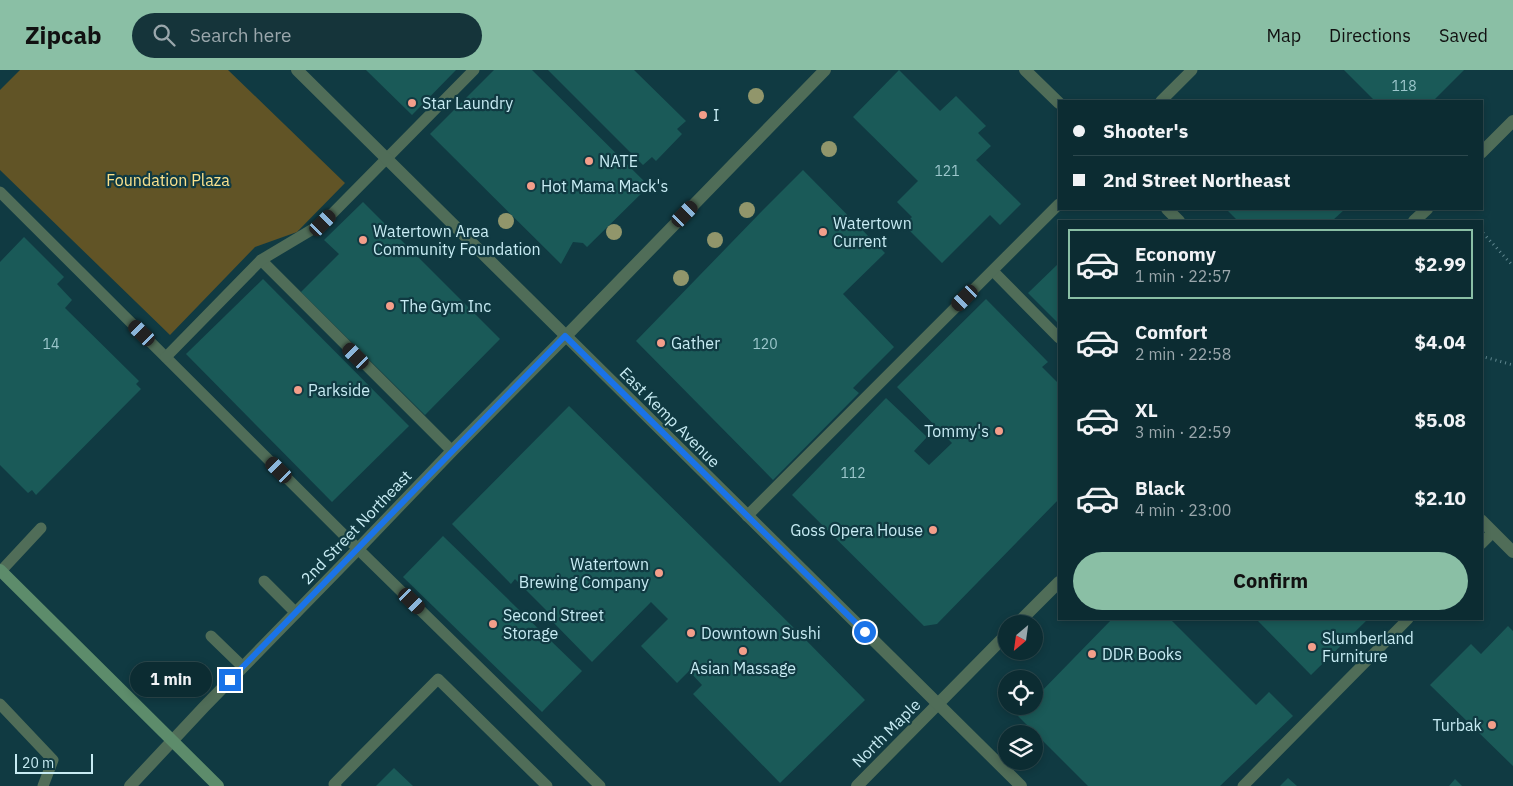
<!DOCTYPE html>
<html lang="en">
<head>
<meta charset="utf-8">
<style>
  body { margin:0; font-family:"IBM Plex Sans",sans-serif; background:#15343a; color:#f1f3f6; height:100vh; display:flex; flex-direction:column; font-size:19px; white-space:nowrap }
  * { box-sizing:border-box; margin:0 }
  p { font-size:16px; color:#9aa7ac }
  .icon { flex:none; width:28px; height:28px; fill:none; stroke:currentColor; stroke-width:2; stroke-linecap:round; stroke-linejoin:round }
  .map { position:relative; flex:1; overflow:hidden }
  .panel { position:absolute; left:1058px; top:150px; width:425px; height:400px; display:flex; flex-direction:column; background:#0c2c32; border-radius:0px; box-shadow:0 2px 8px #0003,0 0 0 1px #2c484d }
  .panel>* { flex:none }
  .hud { position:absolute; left:1058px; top:30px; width:425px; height:110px; border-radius:0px; box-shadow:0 2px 8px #0003,0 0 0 1px #2c484d; display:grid; align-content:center; height:110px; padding:0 15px; background:#0c2c32 }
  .needle { width:32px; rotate:209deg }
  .controls { position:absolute; left:998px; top:545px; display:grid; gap:10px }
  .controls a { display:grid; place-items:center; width:45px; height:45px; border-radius:50%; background:#0c2c32; box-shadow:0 2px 8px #0003,0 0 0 1px #2c484d; font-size:25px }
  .scale { position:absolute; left:15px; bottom:12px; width:78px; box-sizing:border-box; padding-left:5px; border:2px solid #c7ebf3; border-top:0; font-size:14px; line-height:18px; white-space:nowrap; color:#c7ebf3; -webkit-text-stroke:4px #103a42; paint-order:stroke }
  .end { position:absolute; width:22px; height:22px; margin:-11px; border:6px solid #1a73e8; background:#fff; box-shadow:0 0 0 2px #fff }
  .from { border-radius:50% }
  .bubble { position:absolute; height:35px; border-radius:18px; background:#0c2c32; box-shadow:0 2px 8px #0003,0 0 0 1px #2c484d; font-size:16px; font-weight:700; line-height:35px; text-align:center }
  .car { position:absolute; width:15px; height:30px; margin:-15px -8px; border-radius:6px; box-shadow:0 0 4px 1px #0007; background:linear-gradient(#222 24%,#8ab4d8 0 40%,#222 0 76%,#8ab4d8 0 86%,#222 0) }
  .hud b { display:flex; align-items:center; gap:18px; height:48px; font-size:19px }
  .hud b+b { border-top:1px solid #2c484d }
  .hud i { width:12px; height:12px; background:#f1f3f6 }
  ul { padding:9px 0 0; list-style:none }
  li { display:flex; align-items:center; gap:15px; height:70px; margin:0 10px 8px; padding:0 5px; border:2px solid transparent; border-radius:0px }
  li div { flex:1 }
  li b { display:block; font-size:19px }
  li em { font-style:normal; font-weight:700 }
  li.active { border-color:#8abfa5 }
  li>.icon { width:45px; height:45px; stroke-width:1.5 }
  .button { display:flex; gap:10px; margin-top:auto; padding:10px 15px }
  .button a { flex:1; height:58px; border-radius:30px; background:#8abfa5; color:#111; font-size:20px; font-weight:700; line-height:58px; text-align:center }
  header { display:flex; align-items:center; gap:30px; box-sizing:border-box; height:70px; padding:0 25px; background:#8abfa5; color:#111 }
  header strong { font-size:24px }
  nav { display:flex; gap:28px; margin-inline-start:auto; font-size:18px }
  .search { width:350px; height:45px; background:#15343a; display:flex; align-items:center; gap:12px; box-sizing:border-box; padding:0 18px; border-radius:28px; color:#9aa7ac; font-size:19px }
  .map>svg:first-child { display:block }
  .green { fill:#615426 }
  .building { fill:#1a5a58 }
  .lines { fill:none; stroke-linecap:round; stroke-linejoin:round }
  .path { stroke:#60878f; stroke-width:3; stroke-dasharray:1 4; stroke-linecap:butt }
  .service { stroke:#506d58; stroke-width:11 }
  .minor { stroke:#506d58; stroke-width:12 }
  .tertiary { stroke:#506d58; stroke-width:12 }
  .secondary { stroke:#5d8c6b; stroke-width:12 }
  .tree { fill:#91966b }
  .route { stroke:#1a73e8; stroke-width:6 }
  .poi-dot { fill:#f49e8a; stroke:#103a42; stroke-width:2 }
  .labels { text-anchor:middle; stroke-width:4.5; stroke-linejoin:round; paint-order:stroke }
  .number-label { font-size:14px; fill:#9cc7cc }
  .poi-label { font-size:16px; fill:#c7ebf3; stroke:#103a42; text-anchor:start }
  .park-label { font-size:16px; fill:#fae18c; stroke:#103a42 }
  .street-label { font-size:16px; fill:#c7ebf3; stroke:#103a42 }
</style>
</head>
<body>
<header>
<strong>Zipcab</strong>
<div class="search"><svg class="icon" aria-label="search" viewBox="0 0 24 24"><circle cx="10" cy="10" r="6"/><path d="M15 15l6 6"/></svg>Search here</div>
<nav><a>Map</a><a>Directions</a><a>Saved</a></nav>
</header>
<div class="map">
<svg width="1513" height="716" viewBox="0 0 1513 716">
  <rect width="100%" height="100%" fill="#103a42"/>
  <polygon class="green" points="20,0 228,0 345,113 297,162 255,177 170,265 0,100 0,20"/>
  <g class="building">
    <polygon points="366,0 456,0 412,45"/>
    <polygon points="494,0 532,0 649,116 587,177 583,173 573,172 561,194 430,64"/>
    <polygon points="548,0 634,0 686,51 677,59 682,64 656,91 652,87 643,95"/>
    <polygon points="899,0 940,41 956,26 986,56 978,63 991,76 976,90 1021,134 1000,155 990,145 942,193 904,155 912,147 897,132 918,111 853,47"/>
    <polygon points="1344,0 1464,0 1433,31 1375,31"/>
    <polygon points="803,100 885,183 843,224 894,277 853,318 859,323 773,410 636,271 762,141"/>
    <polygon points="363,132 500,269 425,345 301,222 339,184 324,170"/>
    <polygon points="1226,139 1345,139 1332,151 1238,151"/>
    <polygon points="24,167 64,207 57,214 72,230 65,238 139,311 136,314 141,319 36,425 32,420 28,423 0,395 0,192"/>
    <polygon points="1059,193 1059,254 1028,223"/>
    <polygon points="263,209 409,356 332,432 186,284"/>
    <polygon points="986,229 1048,292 1042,297 1059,314 1059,429 937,554 924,556 792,425 886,328 927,367 914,381 929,395 952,373 897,317"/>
    <polygon points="569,336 797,561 865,630 780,713 693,624 702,615 689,601 677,613 641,576 668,549 651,532 592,592 550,549 553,547 515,509 511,514 452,454"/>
    <polygon points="443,466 582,601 542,642 403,507"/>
    <polygon points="1112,549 1170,549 1256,635 1269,622 1293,646 1220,716 1088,716 1018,646 1027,636 1034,636 1034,629"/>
    <polygon points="1256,549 1368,549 1311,605"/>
    <polygon points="1508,556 1513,561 1513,696 1430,615 1471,574 1481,584"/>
    <polygon points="394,698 413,716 376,716"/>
    <polygon points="1288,708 1297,716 1280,716"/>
    <polygon points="1455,709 1462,716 1449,716"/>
  </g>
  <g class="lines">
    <g class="path">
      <polyline points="1483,163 1513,196"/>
      <polyline points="1481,286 1513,295"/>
    </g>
    <g class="service">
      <polyline points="1161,31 1192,0"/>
      <polyline points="0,122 358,479 600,716"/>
      <polyline points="261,190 452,381"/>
      <polyline points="993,201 1059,268"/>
      <polyline points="166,287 261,190 323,153 474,0"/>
      <polyline points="747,446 1059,134"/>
      <polyline points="1481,474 1493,462"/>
      <polyline points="0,502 41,458"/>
      <polyline points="264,511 296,543"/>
      <polyline points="211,566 243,597"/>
      <polyline points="0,634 53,690 43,716"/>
      <polyline points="336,716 334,714 438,609 547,716"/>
      <polyline points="1243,716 1408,549"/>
    </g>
    <g class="minor">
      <polyline points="1481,83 1513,51"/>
      <polyline points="1414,151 1427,139"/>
      <polyline points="565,267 825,0"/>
      <polyline points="1017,554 1059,512"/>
      <polyline points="857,716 1006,565"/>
    </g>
    <g class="tertiary">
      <polyline points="297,0 1021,716"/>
      <polyline points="1025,0 1059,33"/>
      <polyline points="1167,139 1179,151"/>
      <polyline points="1481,450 1513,482"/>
      <polyline points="130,716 204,637 358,479 452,381 565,267"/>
    </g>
    <polyline class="secondary" points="0,500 218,716"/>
  </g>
  <g class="tree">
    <circle cx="756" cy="26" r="8"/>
    <circle cx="829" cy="79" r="8"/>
    <circle cx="747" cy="140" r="8"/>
    <circle cx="506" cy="151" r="8"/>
    <circle cx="614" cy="162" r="8"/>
    <circle cx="715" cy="170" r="8"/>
    <circle cx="681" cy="208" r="8"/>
  </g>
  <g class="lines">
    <path class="route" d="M230,610C341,496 453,380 565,266L865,562"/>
  </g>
  <g class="poi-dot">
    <circle cx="412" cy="33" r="5"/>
    <circle cx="703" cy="45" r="5"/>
    <circle cx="589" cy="91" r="5"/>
    <circle cx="531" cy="116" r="5"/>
    <circle cx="823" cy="162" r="5"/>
    <circle cx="363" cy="170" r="5"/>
    <circle cx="390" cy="236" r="5"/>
    <circle cx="661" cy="273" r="5"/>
    <circle cx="298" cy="320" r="5"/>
    <circle cx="999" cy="361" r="5"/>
    <circle cx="933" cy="460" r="5"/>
    <circle cx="659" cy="503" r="5"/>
    <circle cx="493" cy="554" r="5"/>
    <circle cx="691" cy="563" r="5"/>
    <circle cx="1312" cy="577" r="5"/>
    <circle cx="743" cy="581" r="5"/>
    <circle cx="1092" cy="584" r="5"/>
    <circle cx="1492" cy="655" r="5"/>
  </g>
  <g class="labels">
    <g class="number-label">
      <text x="1404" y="21">118</text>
      <text x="947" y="106">121</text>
      <text x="51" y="279">14</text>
      <text x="765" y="279">120</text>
      <text x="853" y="408">112</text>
    </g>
    <g class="poi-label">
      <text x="422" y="39">Star Laundry</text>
      <text x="713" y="51">I</text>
      <text x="599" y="97">NATE</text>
      <text x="541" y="122">Hot Mama Mack's</text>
      <text x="833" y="159">Watertown<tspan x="833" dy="18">Current</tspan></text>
      <text x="373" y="167">Watertown Area<tspan x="373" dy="18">Community Foundation</tspan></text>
      <text x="400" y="242">The Gym Inc</text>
      <text x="671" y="279">Gather</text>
      <text x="308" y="326">Parkside</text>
      <text x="989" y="367" text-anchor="end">Tommy's</text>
      <text x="923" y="466" text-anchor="end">Goss Opera House</text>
      <text x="649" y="500" text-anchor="end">Watertown<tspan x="649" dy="18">Brewing Company</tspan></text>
      <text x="503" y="551">Second Street<tspan x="503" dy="18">Storage</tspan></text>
      <text x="701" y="569">Downtown Sushi</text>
      <text x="1322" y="574">Slumberland<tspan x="1322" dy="18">Furniture</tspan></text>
      <text x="1102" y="590">DDR Books</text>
      <text x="743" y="604" text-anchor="middle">Asian Massage</text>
      <text x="1482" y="661" text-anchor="end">Turbak</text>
    </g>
    <g class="park-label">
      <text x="168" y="116">Foundation Plaza</text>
    </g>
    <g class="street-label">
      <text transform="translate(670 347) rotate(45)" y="6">East Kemp Avenue</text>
      <text transform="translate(356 457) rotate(-46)" y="6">2nd Street Northeast</text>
      <text transform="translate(886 663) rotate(-45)" y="6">North Maple</text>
    </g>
  </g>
</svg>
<div class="controls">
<a><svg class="needle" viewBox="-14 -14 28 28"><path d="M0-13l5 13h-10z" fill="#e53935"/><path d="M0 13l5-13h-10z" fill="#9aa7ac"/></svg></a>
<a><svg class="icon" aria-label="locate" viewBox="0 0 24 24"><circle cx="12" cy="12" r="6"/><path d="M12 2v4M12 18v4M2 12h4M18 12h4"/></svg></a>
<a><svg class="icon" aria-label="layers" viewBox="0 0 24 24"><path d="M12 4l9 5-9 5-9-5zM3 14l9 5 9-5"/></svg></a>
</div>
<div class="scale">20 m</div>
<i class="end from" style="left:865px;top:562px"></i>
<i class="end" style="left:230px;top:610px"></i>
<div class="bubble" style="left:130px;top:592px;width:82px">1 min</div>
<i class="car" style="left:685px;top:144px;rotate:44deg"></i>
<i class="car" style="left:323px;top:153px;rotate:45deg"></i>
<i class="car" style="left:965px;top:228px;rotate:225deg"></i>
<i class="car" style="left:142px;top:263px;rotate:314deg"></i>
<i class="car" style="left:356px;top:286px;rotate:315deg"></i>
<i class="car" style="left:279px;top:400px;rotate:315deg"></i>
<i class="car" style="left:412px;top:531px;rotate:134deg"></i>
<div class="hud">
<b><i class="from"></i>Shooter's</b>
<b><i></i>2nd Street Northeast</b>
</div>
<section class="panel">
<ul>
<li class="active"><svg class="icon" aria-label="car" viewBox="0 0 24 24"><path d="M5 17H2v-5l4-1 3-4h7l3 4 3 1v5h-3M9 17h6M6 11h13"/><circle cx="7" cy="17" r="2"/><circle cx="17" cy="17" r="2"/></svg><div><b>Economy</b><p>1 min · 22:57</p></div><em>$2.99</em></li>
<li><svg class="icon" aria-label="car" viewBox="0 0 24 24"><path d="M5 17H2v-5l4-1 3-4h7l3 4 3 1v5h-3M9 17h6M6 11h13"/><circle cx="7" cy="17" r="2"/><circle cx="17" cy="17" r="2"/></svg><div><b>Comfort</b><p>2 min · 22:58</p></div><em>$4.04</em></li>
<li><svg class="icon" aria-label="car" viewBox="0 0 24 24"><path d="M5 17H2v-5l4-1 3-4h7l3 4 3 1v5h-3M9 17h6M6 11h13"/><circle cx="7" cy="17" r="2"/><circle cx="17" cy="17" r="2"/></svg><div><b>XL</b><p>3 min · 22:59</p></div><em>$5.08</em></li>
<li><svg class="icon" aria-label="car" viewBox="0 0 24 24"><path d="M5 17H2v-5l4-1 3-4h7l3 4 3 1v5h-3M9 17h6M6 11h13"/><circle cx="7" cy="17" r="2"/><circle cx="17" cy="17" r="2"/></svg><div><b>Black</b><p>4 min · 23:00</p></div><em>$2.10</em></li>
</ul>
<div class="button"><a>Confirm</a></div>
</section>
</div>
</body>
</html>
